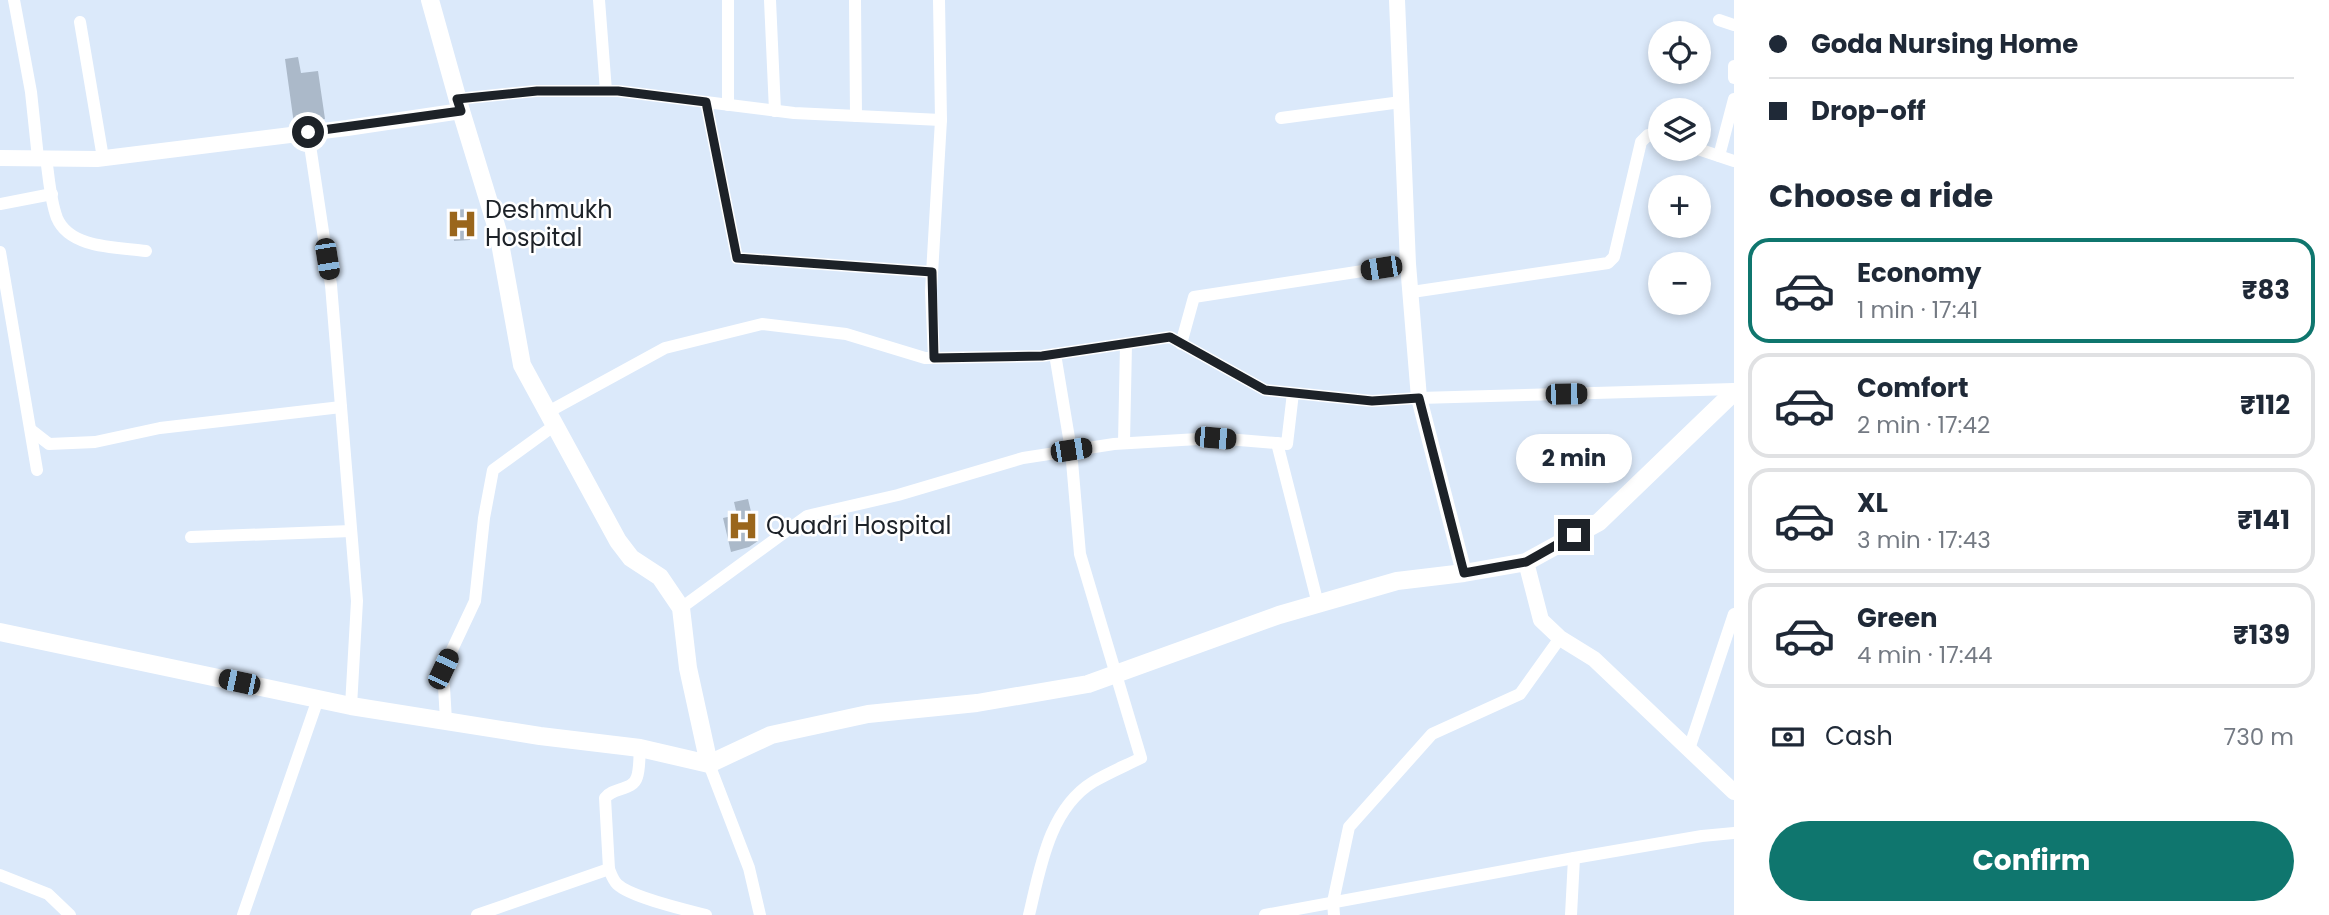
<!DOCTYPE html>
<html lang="en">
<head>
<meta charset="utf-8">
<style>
  body { margin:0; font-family:Poppins,sans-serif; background:#f2f2f3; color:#1f2937; height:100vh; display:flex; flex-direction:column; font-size:26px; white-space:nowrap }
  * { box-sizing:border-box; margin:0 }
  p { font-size:23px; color:#747a83 }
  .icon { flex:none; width:38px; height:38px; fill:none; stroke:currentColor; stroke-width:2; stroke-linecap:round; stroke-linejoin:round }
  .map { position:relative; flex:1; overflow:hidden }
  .details { display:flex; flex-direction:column; background:#fff; width:595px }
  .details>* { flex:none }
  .guide { display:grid; align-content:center; height:154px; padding:0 35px; background:#fff }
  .tools { position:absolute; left:1648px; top:21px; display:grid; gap:14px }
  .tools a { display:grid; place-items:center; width:63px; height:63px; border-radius:50%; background:#fff; box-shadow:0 4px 10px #0003; font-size:35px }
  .end { position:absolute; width:32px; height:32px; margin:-16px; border:9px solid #1d2228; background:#fff; box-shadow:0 0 0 4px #fff }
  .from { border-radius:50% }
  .bubble { position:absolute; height:49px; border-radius:24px; background:#fff; box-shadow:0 4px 10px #0003; font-size:23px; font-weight:700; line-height:49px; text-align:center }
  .car { position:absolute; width:21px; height:42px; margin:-21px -10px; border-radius:9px; box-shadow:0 0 5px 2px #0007; background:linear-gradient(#222 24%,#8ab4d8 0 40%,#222 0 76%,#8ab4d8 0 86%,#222 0) }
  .guide b { display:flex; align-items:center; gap:24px; height:66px; font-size:26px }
  .guide b+b { border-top:2px solid #e0e1e3 }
  .guide i { width:18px; height:18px; background:#1f2937 }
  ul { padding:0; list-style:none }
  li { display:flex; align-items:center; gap:21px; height:105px; margin:0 14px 10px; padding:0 21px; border:4px solid #e0e1e3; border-radius:21px }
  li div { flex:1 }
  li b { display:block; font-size:26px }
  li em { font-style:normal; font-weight:700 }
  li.active { border-color:#0f766e }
  li>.icon { width:63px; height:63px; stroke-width:1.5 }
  h2 { padding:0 35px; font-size:32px; line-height:84px }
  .pay { display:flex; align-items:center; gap:18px; height:77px; padding:0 35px; font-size:26px }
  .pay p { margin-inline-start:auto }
  .cta { display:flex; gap:14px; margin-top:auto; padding:14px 35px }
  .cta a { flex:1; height:80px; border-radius:42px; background:#0f766e; color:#fff; font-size:28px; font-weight:700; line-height:80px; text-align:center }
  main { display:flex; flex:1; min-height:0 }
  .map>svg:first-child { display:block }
  .building { fill:#abb9c9 }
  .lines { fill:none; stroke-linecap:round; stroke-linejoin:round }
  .minor { stroke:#fff; stroke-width:12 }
  .tertiary { stroke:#fff; stroke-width:16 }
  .secondary { stroke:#fff; stroke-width:18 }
  .route { stroke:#1d2228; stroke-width:9 }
  .labels { text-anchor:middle; stroke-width:5; stroke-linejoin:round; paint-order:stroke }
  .poi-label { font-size:24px; fill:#1d2228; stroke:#fff; text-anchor:start }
</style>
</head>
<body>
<main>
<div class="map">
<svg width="1734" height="915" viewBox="0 0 1734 915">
  <rect width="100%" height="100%" fill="#dbe9fa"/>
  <g class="building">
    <polygon points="298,57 301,73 318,71 325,119 294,124 285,59"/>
    <polygon points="468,209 470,240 454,241 452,210"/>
    <polygon points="748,499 758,541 749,547 731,552 723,518 737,515 734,502"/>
  </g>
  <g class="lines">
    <g class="minor">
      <polyline points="14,0 31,92 38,158"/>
      <polyline points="599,0 606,91"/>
      <polyline points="770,0 775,111"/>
      <polyline points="855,0 856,116"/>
      <polyline points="1719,20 1734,25"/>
      <polyline points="80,22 103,158"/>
      <polyline points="1734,66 1734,78"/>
      <polyline points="457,99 536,91 618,91 794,113 941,120 939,0"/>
      <polyline points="706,102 737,258 932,272"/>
      <polyline points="728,105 728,0"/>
      <polyline points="1281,118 1401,102"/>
      <polyline points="308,132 331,285 357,601 351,706"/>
      <polyline points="1698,149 1734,161"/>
      <polyline points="1719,156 1734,99"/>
      <path d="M46,158C49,177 50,200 57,218C70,249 118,247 146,251"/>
      <polyline points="0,204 52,194"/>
      <polyline points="0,252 37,470"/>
      <polyline points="1412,292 1608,263 1614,257 1641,142 1648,135 1661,137"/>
      <polyline points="1181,344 1194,297 1408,264"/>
      <polyline points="934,358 931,291 941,120"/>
      <polyline points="548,412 665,348 762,324 846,334 925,358 934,358 1042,356 1170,337 1265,390 1372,401 1419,398 1734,389"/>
      <polyline points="31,430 49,444 95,442 160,428 341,407"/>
      <polyline points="1124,443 1126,344"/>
      <polyline points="1277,443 1318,604"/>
      <polyline points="191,537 351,531"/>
      <polyline points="681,608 807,516 898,495 1023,458 1114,444 1215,438 1287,444 1293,393"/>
      <polyline points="446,721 443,669 475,601 484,518 493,470 555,425"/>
      <path d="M640,748C639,757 640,768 637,777C633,791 613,787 605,798L609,869C611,874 613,880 617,884C630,897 686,910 706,915"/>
      <polyline points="1689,749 1734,614"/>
      <polyline points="709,764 749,868 760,915"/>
      <polyline points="0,875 48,894 70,915"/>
      <polyline points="243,915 318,699"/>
      <polyline points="477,915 609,869"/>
      <path d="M1029,915C1040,869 1049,809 1093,782C1108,773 1125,766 1141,758L1080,554L1071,450L1055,354"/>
      <polyline points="1265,915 1574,858 1702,836 1734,833"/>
      <polyline points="1334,915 1333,902 1349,827 1432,734 1520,694 1560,638"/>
      <polyline points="1571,915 1574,858"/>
    </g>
    <g class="tertiary">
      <polyline points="1397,0 1408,264 1419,398 1464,573"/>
      <polyline points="0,158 97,159 347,128 461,111"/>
      <polyline points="1526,562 1541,620 1560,638 1594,659 1734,792"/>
    </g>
    <g class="secondary">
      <polyline points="430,0 461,111 498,232 522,365 618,541 631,558 660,577 681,608 688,668 709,764"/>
      <polyline points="0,632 351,706 540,736 640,748 709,764 771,735 868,714 977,703 1088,684 1279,615 1397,581 1464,573 1526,562 1599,522 1734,392"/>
    </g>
  </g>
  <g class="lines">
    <polyline class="route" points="308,132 461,111 457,99 537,91 618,91 706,102 737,258 932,272 934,358 1042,356 1170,337 1265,390 1372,401 1419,398 1464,573 1526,562 1574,535"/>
  </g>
  <defs>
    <symbol id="hospital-bare" viewBox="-9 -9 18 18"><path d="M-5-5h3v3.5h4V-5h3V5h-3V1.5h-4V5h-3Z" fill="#9a661c" stroke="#fff" stroke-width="2.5" paint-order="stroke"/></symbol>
  </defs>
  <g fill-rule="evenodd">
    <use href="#hospital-bare" x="440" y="202" width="44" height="44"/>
    <use href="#hospital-bare" x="721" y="504" width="44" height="44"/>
  </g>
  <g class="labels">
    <g class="poi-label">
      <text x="485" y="218">Deshmukh<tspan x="485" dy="28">Hospital</tspan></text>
      <text x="766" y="534">Quadri Hospital</text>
    </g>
  </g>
</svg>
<div class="tools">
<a><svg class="icon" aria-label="locate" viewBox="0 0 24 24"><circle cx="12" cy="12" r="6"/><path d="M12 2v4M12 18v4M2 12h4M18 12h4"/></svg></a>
<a><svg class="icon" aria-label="layers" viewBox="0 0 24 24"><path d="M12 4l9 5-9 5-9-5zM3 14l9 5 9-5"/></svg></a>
<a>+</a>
<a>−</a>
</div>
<i class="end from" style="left:308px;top:132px"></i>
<i class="end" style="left:1574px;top:535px"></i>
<div class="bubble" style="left:1516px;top:434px;width:116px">2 min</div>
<i class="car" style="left:327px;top:259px;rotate:171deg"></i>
<i class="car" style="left:1381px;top:268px;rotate:261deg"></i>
<i class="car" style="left:1566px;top:394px;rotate:89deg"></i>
<i class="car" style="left:1215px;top:438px;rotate:95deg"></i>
<i class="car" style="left:1071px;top:450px;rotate:81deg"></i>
<i class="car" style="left:443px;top:669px;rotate:25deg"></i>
<i class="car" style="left:239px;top:682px;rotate:282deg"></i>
</div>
<section class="details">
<div class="guide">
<b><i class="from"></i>Goda Nursing Home</b>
<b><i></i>Drop-off</b>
</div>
<h2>Choose a ride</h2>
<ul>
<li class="active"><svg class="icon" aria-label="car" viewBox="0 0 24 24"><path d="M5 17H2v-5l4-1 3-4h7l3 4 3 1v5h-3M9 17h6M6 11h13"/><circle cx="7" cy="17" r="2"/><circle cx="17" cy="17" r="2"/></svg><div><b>Economy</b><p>1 min · 17:41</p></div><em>₹83</em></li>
<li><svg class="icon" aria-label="car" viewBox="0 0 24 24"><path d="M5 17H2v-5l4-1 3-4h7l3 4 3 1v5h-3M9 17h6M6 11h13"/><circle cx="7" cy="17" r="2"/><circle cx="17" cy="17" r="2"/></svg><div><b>Comfort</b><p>2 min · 17:42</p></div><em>₹112</em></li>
<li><svg class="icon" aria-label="car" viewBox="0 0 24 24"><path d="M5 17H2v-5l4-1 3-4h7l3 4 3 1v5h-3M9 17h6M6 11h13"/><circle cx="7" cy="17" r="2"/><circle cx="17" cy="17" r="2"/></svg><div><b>XL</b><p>3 min · 17:43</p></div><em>₹141</em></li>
<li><svg class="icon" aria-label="car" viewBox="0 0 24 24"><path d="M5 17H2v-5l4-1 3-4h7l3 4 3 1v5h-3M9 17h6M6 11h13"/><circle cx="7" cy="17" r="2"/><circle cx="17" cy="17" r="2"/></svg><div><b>Green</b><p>4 min · 17:44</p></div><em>₹139</em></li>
</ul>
<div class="pay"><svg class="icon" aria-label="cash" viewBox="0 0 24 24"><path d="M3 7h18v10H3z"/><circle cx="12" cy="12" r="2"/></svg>Cash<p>730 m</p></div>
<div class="cta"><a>Confirm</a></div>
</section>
</main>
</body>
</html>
